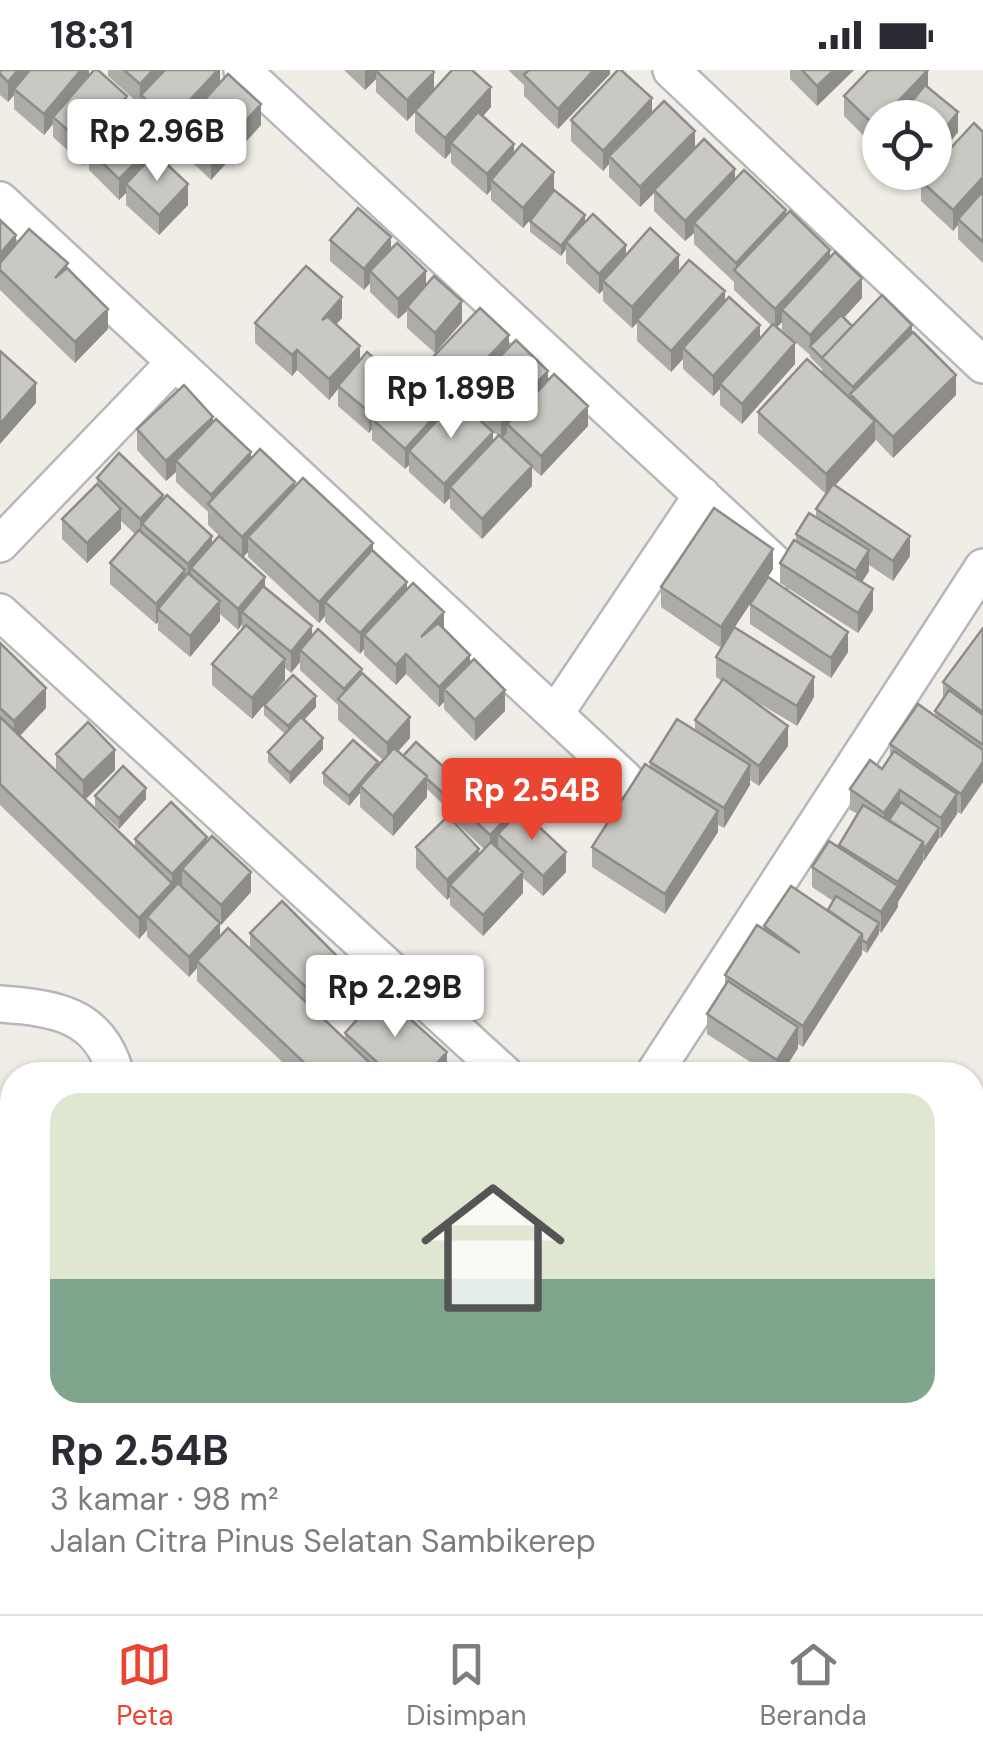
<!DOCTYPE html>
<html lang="id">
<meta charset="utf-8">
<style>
:root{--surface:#fff;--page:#f7f7f7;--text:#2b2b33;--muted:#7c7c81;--line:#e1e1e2;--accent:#ea4531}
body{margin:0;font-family:"DM Sans",sans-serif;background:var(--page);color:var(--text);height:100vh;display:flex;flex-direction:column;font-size:38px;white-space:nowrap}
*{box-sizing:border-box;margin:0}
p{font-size:32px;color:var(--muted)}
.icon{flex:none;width:55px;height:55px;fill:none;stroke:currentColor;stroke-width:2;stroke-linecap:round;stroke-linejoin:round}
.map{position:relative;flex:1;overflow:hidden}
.details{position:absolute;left:0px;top:992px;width:985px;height:552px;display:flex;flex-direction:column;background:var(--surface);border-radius:40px 40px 0 0;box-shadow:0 2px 8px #0004}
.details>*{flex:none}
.fabs{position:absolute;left:862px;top:30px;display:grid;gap:20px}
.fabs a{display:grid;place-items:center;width:90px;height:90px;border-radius:50%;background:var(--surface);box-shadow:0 2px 8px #0004;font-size:50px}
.price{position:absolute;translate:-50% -85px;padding:0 22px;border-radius:10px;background:#fff;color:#222;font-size:32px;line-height:65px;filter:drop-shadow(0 2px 5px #0008)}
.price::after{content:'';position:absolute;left:50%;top:60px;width:30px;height:22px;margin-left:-15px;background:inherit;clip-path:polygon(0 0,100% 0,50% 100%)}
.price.current{background:var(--accent);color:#fff}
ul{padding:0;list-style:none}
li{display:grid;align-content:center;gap:20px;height:530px;padding:0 50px}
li+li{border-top:2px solid var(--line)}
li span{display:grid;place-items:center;height:310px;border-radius:30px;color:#555}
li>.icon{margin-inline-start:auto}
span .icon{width:180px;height:180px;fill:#fffc;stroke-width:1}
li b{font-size:42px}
.status{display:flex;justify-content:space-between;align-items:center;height:70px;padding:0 50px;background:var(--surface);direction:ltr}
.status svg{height:28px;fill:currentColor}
.menu{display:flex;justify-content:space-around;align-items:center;height:140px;border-top:2px solid var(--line);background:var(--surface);font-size:28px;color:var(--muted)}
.menu a{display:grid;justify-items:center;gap:5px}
.menu .current{color:var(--accent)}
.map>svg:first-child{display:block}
</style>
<div class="status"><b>18:31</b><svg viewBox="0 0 49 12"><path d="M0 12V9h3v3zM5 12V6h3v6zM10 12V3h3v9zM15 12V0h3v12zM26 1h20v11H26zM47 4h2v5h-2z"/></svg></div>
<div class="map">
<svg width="983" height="1544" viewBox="0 0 983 1544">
<rect width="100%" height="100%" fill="#efede5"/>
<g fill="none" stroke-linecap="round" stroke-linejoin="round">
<g stroke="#b6b7bc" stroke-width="40">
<path id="minor" d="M 242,0 L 782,500
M 671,0 L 983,295
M 0,130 L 625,709
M 0,474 L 175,292
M 0,542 L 506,1005
M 555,644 L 702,425
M 0,934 C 55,938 100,944 116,1005
M 653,1005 L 983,497
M 0,1314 L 12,1325
M 176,1544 L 197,1532"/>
</g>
<use href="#minor" stroke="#fff" stroke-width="35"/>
</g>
<path fill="#aeaca7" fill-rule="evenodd" d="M 0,0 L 89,0 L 89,5 L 127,46 L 122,52 L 150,89 L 188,135 L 159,165 L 126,135 L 126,123 L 119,130 L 89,100 L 89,89 L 84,95 L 53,67 L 53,54 L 44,65 L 14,39 L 14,25 L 8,32 L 0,25 Z
M 108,0 L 220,0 L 220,13 L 261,55 L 211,110 L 178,79 L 178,62 L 169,72 L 141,45 L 141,33 L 140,35 L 108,6 Z
M 344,0 L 432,0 L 434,20 L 491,37 L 483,46 L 514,84 L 554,120 L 585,153 L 626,185 L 679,201 L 725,231 L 760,268 L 771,255 L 734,220 L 734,212 L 694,174 L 694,163 L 685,171 L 654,141 L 654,123 L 640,137 L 609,107 L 609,94 L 603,101 L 571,71 L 571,50 L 652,43 L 735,109 L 786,146 L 830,188 L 862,228 L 844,248 L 852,256 L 912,262 L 956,325 L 893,388 L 875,369 L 875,371 L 835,416 L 910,486 L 893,511 L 869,495 L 869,501 L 861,512 L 873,540 L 858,563 L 780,513 L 780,493 L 796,470 L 796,464 L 816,447 L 816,439 L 826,424 L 758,363 L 758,342 L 822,303 L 822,299 L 810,287 L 810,285 L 782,260 L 782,252 L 777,257 L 795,294 L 742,354 L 720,335 L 720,319 L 713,326 L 683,299 L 683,289 L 671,302 L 637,271 L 637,253 L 632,258 L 603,231 L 603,220 L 599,224 L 566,193 L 566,179 L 561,186 L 530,162 L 530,151 L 535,144 L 523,158 L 491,130 L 491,120 L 487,125 L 451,93 L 451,82 L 445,89 L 415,62 L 415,42 L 407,51 L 376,22 L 376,9 L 365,20 Z
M 508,0 L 610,0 L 610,4 L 558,59 L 524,26 L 524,15 Z
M 790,0 L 854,0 L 817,36 L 790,9 Z
M 928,17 L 958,62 L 935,91 L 935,48 L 880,48 L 880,70 L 874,76 L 844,46 L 844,26 Z
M 983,62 L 983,193 L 958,169 L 958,155 L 953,161 L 921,131 L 921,111 Z
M 896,102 L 926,102 L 914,117 Z
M 0,150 L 16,174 L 68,200 L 108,259 L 75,293 L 0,220 Z
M 330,170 L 391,179 L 462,252 L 435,283 L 407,258 L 407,241 L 398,249 L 370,222 L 370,213 L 364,220 L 330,191 Z
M 342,248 L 336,254 L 360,291 L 398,320 L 432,309 L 432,288 L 509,277 L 548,310 L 588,356 L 541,406 L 532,398 L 532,416 L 482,469 L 450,438 L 450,428 L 444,434 L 409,402 L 409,395 L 405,399 L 372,370 L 372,359 L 369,363 L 338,336 L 338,319 L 329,330 L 297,300 L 292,306 L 255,273 L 255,253 ZM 469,328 L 469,338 L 498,366 L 493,372 L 463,334 Z
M 213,352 L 251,389 L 295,416 L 373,482 L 444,560 L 505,641 L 475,671 L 444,639 L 444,632 L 439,637 L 406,604 L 396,615 L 364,585 L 364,579 L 360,584 L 325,552 L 325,546 L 319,553 L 248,487 L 248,482 L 243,487 L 265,518 L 312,566 L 362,604 L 410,668 L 398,681 L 403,686 L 458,710 L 510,752 L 566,802 L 543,826 L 523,808 L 523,823 L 483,866 L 450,835 L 450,827 L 447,830 L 416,798 L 416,777 L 479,784 L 484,779 L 446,743 L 446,737 L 427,719 L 427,727 L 393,766 L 360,737 L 360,723 L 349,736 L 323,714 L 323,703 L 378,695 L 383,690 L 338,650 L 338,635 L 300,600 L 300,592 L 291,603 L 285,598 L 285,610 L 252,649 L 212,615 L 212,594 L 242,560 L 242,554 L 238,560 L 220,544 L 220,551 L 190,587 L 158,560 L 158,552 L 156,554 L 110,514 L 110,493 L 135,464 L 121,451 L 121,459 L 87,493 L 62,469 L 62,449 L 97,415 L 97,408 L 163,430 L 212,473 L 233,479 L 208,455 L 208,442 L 176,412 L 176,402 L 166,411 L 137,380 L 137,359 Z
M 773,499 L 768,507 L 848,582 L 831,608 L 750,554 L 750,534 L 734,558 L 814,627 L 797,656 L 742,623 L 788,676 L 759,716 L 750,710 L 750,715 L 724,758 L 718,755 L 718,762 L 665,844 L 592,797 L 592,777 L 650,697 L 650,692 L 695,660 L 695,650 L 722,611 L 716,607 L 716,587 L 721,578 L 661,537 L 661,517 Z
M 983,558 L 983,712 L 961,744 L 957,742 L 957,744 L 941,768 L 939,767 L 924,791 L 923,790 L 898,832 L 898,837 L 881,863 L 879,861 L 867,883 L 862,880 L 862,884 L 803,977 L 798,974 L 798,978 L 781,1005 L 770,1005 L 707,964 L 707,944 L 725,916 L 725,905 L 764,860 L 764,856 L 828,840 L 833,831 L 812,817 L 812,797 L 839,777 L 858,744 L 850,740 L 850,719 L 882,699 L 890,686 L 890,674 L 935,645 L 935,641 L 943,628 L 943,612 Z
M 0,573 L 46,638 L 20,666 L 56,702 L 56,684 L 115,700 L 85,729 L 135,778 L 135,769 L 207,771 L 251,822 L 221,855 L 220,854 L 220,867 L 250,880 L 250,863 L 343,913 L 315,942 L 345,969 L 345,963 L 447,1002 L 444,1005 L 296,1005 L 197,911 L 197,898 L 189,907 L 147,867 L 147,860 L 139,869 L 0,735 Z
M 264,635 L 316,637 L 304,650 L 323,679 L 290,714 L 268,692 L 268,682 L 285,664 L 264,645 Z
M 95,726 L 146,729 L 119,759 L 95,737 Z
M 294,1532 L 350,1532 L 350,1544 L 296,1544 Z"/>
<path fill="#8d8c88" d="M 18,0 L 36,0 L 14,19 L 14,25 L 8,32 L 8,12 Z
M 81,0 L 89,0 L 89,11 L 53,47 L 53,54 L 44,65 L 44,44 Z
M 153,0 L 172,0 L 141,25 L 140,35 L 140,14 Z
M 218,0 L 220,0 L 220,19 L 178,59 L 178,62 L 169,72 L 169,52 Z
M 365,0 L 385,0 L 376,1 L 376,9 L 365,20 Z
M 594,0 L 610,0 L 610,4 L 558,59 L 558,39 Z
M 834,0 L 854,0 L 817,36 L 817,16 Z
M 928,0 L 928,20 L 902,48 L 882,48 Z
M 434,2 L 434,22 L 407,51 L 407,30 Z
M 491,17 L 491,37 L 456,77 L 451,73 L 451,82 L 445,89 L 445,68 Z
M 127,26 L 127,46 L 94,84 L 89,80 L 89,89 L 84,95 L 84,75 Z
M 652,28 L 652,49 L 609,86 L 609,94 L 603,101 L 603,81 Z
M 261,34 L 261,55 L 211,110 L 211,90 Z
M 958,42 L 958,62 L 935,91 L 935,71 Z
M 880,50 L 880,70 L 874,76 L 874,55 Z
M 695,61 L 695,82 L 654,120 L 654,123 L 640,137 L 640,117 Z
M 514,74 L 514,94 L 491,110 L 491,120 L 487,125 L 487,104 Z
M 150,78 L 150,99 L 126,114 L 126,123 L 119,130 L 119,109 Z
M 735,99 L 735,120 L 694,153 L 694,163 L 685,171 L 685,151 Z
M 554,102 L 554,123 L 523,158 L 523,138 Z
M 914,102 L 926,102 L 914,117 Z
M 983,107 L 983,127 L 958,149 L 958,155 L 953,161 L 953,140 Z
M 188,114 L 188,135 L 159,165 L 159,145 Z
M 786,140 L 786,161 L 736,201 L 736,193 Z
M 585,145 L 585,155 L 566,172 L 566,179 L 561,186 L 561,176 Z
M 16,165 L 16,185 L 0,200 L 0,184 Z
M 391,167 L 391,187 L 370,201 L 370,213 L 364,220 L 364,199 Z
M 626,175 L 626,195 L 603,211 L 603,220 L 599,224 L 599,204 Z
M 830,180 L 830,200 L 782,240 L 782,252 L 775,259 L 775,239 Z
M 679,185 L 679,205 L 637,250 L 637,253 L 632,258 L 632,237 Z
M 426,201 L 426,221 L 407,237 L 407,241 L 398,249 L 398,229 Z
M 862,208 L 862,228 L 814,280 L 810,276 L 810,285 L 810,265 Z
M 725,221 L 725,242 L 683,278 L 683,289 L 671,302 L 671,281 Z
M 342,227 L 342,248 L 322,271 L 322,250 Z
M 462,231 L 462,252 L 435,283 L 435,263 Z
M 108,239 L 108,259 L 75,293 L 75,272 Z
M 760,255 L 760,275 L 720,314 L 720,319 L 713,326 L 713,306 Z
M 912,255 L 912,275 L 853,326 L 853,317 Z
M 509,265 L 509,286 L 469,318 L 469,328 L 461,336 L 461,316 Z
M 795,273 L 795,294 L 742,354 L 742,334 Z
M 360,276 L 360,296 L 338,316 L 338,319 L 329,330 L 329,309 Z
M 297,280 L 297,300 L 292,306 L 292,285 Z
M 548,301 L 548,321 L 507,354 L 507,363 L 501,369 L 501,349 Z
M 956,305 L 956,325 L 893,388 L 893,367 Z
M 398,309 L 398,329 L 372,349 L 372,359 L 369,363 L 369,342 Z
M 36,313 L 36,333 L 0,374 L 0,354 Z
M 452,327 L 452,347 L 409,381 L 409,395 L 405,399 L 405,379 Z
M 588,336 L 588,356 L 541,406 L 541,386 Z
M 213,347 L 213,367 L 176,391 L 176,402 L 166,411 L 166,391 Z
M 875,351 L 875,371 L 826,425 L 826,404 Z
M 493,362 L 493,382 L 450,417 L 450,428 L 444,434 L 444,414 Z
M 251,382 L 251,402 L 211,437 L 211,425 Z
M 532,396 L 532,416 L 482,469 L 482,449 Z
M 295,412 L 295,432 L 248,467 L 248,482 L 242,488 L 242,467 Z
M 163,425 L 163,446 L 142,454 L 140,470 L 140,449 Z
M 121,439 L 121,459 L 87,493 L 87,473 Z
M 212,466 L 212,487 L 191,498 L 191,511 L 188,515 L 188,494 Z
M 910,466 L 910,486 L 893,511 L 893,491 Z
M 373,473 L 373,493 L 325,532 L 325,546 L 319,553 L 319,532 Z
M 773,479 L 773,499 L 721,578 L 721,557 Z
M 869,480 L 869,501 L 856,522 L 856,501 Z
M 185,500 L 185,521 L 158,539 L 158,552 L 156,554 L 156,534 Z
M 265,507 L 265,528 L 242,542 L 242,554 L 238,560 L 238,539 Z
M 407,512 L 407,532 L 364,565 L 364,579 L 360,584 L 360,563 Z
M 873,519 L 873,540 L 858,563 L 858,543 Z
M 220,531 L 220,551 L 190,587 L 190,566 Z
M 444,542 L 444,563 L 421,567 Z
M 312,556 L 312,577 L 300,580 L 300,592 L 291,603 L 291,582 Z
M 848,562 L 848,582 L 831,608 L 831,588 Z
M 406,584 L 406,604 L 396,615 L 396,595 Z
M 470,585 L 470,606 L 444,619 L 444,632 L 439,637 L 439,617 Z
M 285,589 L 285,610 L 252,649 L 252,628 Z
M 814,607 L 814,627 L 797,656 L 797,636 Z
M 46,618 L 46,638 L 14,672 L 14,651 Z
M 505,620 L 505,641 L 475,671 L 475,650 Z
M 316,626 L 316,637 L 288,667 L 288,656 Z
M 410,647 L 410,668 L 387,694 L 387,673 Z
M 788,656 L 788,676 L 759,716 L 759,696 Z
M 323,668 L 323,679 L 290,714 L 290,703 Z
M 115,680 L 115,700 L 83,732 L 83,711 Z
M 378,692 L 378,702 L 360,716 L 360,723 L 349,736 L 349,726 Z
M 983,692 L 983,712 L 961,744 L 961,724 Z
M 750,695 L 750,715 L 724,758 L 724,738 Z
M 427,706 L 427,727 L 393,766 L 393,746 Z
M 146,718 L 146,729 L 119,759 L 119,748 Z
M 900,720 L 900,740 L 884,763 L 884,743 Z
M 957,724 L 957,744 L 941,768 L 941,748 Z
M 718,741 L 718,762 L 665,844 L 665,824 Z
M 510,744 L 510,765 L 498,764 L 498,776 L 490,785 L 490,765 Z
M 939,758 L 939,768 L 924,791 L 924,780 Z
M 207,767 L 207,788 L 182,799 L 182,813 L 147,847 L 147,860 L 139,869 L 139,848 L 172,814 L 172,804 Z
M 923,772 L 923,792 L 898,832 L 898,837 L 881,863 L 881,842 L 898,817 L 898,812 Z
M 479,779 L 479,799 L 450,815 L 450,827 L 447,830 L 447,810 Z
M 566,782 L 566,802 L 543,826 L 543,806 Z
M 251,802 L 251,822 L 221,855 L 221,835 Z
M 523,802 L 523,823 L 483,866 L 483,845 Z
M 220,853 L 220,874 L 197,891 L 197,898 L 189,907 L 189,887 Z
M 879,853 L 879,864 L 867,883 L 867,873 Z
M 862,864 L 862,884 L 803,977 L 803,956 Z
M 343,892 L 343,913 L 313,944 L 313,924 Z
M 798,957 L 798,978 L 781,1005 L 777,1005 L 777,990 Z
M 447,982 L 447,1002 L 444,1005 L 426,1005 Z
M 369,992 L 369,1005 L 357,1005 Z
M 983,1360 L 983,1397 L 972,1402 L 972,1366 Z
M 350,1535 L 350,1544 L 328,1544 Z"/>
<path fill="#cac8c2" stroke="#8d8c88" stroke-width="2.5" d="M 0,0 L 18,0 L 8,12 L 0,4 Z
M 30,0 L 81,0 L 44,44 L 14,19 Z
M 94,0 L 98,0 L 127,26 L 84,75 L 53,47 Z
M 124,0 L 153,0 L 140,14 Z
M 165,0 L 218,0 L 169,52 L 141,25 Z
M 377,0 L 432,0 L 434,2 L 407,30 L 376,1 Z
M 452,0 L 472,0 L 491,17 L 445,68 L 415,41 Z
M 529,0 L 594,0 L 558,39 L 524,5 Z
M 618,0 L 621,0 L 652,28 L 603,81 L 571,50 Z
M 802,0 L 834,0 L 817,16 Z
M 869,0 L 928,0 L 882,48 L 880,48 L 874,55 L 844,26 Z
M 228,4 L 261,34 L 211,90 L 178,59 Z
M 925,15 L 958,42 L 935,71 L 935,48 L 899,48 Z
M 664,31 L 695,61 L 640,117 L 609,86 Z
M 478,42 L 514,74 L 487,104 L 451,73 Z
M 119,49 L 150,78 L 119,109 L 89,80 Z
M 974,53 L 983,62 L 983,107 L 953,140 L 921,111 L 928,102 L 935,102 L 935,95 Z
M 704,69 L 735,99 L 685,151 L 654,120 Z
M 522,74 L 554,102 L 523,138 L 491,110 Z
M 155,83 L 188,114 L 159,145 L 126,114 Z
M 744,100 L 786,140 L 736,193 L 694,153 Z
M 554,120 L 585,145 L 561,176 L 530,151 Z
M 983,121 L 983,172 L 958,149 Z
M 358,138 L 391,167 L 364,199 L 330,170 Z
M 790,141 L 830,180 L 775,239 L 734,200 Z
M 593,144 L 626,175 L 599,204 L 566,172 Z
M 0,150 L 16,165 L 0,184 Z
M 650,158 L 679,185 L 632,237 L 603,211 Z
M 29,159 L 68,193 L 55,208 L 67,198 L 108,239 L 75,272 L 0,200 L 0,193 Z
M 397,173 L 426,201 L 398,229 L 370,201 Z
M 835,182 L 862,208 L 810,265 L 782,240 Z
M 689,190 L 725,221 L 671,281 L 637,250 Z
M 306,196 L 342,227 L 322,250 L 328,247 L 360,276 L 329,309 L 297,280 L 292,285 L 255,253 Z
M 434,206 L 462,231 L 435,263 L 407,237 Z
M 882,225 L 912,255 L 853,317 L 822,288 Z
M 729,227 L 760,255 L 713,306 L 683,278 Z
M 480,238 L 509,265 L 461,316 L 432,288 Z
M 841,245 L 852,256 L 822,288 L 810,276 Z
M 773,254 L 795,273 L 742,334 L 720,314 Z
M 913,262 L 956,305 L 893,367 L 850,324 Z
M 516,270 L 548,301 L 501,349 L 469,318 Z
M 0,281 L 36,313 L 0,354 Z
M 367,282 L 398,309 L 369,342 L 338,316 Z
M 807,289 L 875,351 L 826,404 L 758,342 Z
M 418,298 L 452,327 L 405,379 L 372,349 Z
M 554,304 L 588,336 L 541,386 L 507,354 Z
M 184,315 L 213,347 L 166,391 L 137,359 Z
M 457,329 L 493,362 L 444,414 L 409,381 Z
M 216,349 L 251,382 L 211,425 L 176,391 Z
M 499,365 L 532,396 L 482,449 L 450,417 Z
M 260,379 L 295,412 L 242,467 L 208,434 Z
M 119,383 L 163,425 L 140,449 L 97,408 Z
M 303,408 L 373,473 L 319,532 L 248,467 Z
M 97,414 L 121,439 L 87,473 L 62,449 Z
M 833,414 L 910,466 L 893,491 L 816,439 Z
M 167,425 L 212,466 L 188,494 L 142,454 Z
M 714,438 L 773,479 L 721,557 L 661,517 Z
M 809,443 L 869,480 L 856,501 L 796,464 Z
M 139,460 L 185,500 L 156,534 L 110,493 Z
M 219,466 L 265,507 L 238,539 L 191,498 Z
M 794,470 L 873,519 L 858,543 L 780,493 Z
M 372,480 L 407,512 L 360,563 L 325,532 Z
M 188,503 L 220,531 L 190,566 L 158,539 Z
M 768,507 L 848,562 L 831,588 L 750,534 Z
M 413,513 L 444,542 L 421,567 L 438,553 L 470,585 L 439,617 L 406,584 L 396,595 L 364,565 Z
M 263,516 L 312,556 L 291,582 L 242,542 Z
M 246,555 L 285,589 L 252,628 L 212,594 Z
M 734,557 L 814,607 L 797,636 L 716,587 Z
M 983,558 L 983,642 L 943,612 Z
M 318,559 L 362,599 L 344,619 L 300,580 Z
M 0,573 L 46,618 L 14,651 L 0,638 Z
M 474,589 L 505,620 L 475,650 L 444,619 Z
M 362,603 L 410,647 L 387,673 L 338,629 Z
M 293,605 L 316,626 L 288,656 L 264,635 Z
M 723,609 L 788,656 L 759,696 L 695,650 Z
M 949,620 L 983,645 L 983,675 L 935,641 Z
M 918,634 L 983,680 L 983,692 L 961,724 L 890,674 Z
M 0,647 L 172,813 L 139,848 L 0,714 Z
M 301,647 L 323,668 L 290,703 L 268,682 Z
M 677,649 L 750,695 L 724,738 L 650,692 Z
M 88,652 L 115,680 L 83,711 L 56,684 Z
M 353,670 L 378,692 L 349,726 L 323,703 Z
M 416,672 L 458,710 L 446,723 L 446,726 L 426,708 L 427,706 L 403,686 Z
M 394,678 L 427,706 L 393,746 L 360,716 Z
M 894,681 L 957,724 L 941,748 L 900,720 L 884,743 L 850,719 L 870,690 L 882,699 Z
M 645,694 L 718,741 L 665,824 L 592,777 Z
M 123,696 L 146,718 L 119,748 L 95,726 Z
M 467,702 L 510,744 L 490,765 L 446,723 Z
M 171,732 L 207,767 L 172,804 L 135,769 Z
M 901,732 L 939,758 L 924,780 L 923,772 L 889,750 Z
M 863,735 L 923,772 L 898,812 L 839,775 Z
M 521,740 L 566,782 L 543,806 L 498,764 Z
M 448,746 L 479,779 L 447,810 L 416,777 Z
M 212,766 L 251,802 L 221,835 L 182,799 Z
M 829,771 L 898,816 L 881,842 L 812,797 Z
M 491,772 L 523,802 L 483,845 L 450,815 Z
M 178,813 L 220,853 L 189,887 L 147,847 Z
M 791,816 L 862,864 L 803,956 L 725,905 L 757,855 L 800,883 L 764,856 Z
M 836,826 L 879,853 L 867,873 L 862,870 L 862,864 L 828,840 Z
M 282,831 L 343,892 L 313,924 L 250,863 Z
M 228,858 L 369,992 L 357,1005 L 317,1005 L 197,891 Z
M 728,911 L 798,957 L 777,990 L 707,944 Z
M 381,923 L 447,982 L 426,1005 L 391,1005 L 345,963 Z
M 371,997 L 380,1005 L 363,1005 Z
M 972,1255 L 983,1276 L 983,1360 L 972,1366 Z
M 300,1532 L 350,1532 L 350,1535 L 328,1544 L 305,1544 Z"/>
</svg>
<div class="fabs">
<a><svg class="icon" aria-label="locate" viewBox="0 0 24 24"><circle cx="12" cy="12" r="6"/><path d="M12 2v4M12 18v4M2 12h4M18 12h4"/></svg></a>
</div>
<b class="price" style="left:157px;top:114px">Rp 2.96B</b>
<b class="price" style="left:451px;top:371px">Rp 1.89B</b>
<b class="price current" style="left:532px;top:773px">Rp 2.54B</b>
<b class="price" style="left:395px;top:970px">Rp 2.29B</b>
<section class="details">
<ul>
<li><span style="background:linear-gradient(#dfe7d0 60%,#7fa58c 0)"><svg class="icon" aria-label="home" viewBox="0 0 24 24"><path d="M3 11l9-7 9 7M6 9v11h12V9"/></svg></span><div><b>Rp 2.54B</b><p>3 kamar · 98 m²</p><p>Jalan Citra Pinus Selatan Sambikerep</p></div></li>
</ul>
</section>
</div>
<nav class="menu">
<a class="current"><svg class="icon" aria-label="map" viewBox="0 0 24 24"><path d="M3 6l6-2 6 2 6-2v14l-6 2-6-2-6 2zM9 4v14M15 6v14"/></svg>Peta</a>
<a><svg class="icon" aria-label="saved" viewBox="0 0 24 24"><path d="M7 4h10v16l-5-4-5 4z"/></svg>Disimpan</a>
<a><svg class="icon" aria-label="home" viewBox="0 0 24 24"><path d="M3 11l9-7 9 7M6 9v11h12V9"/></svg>Beranda</a>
</nav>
